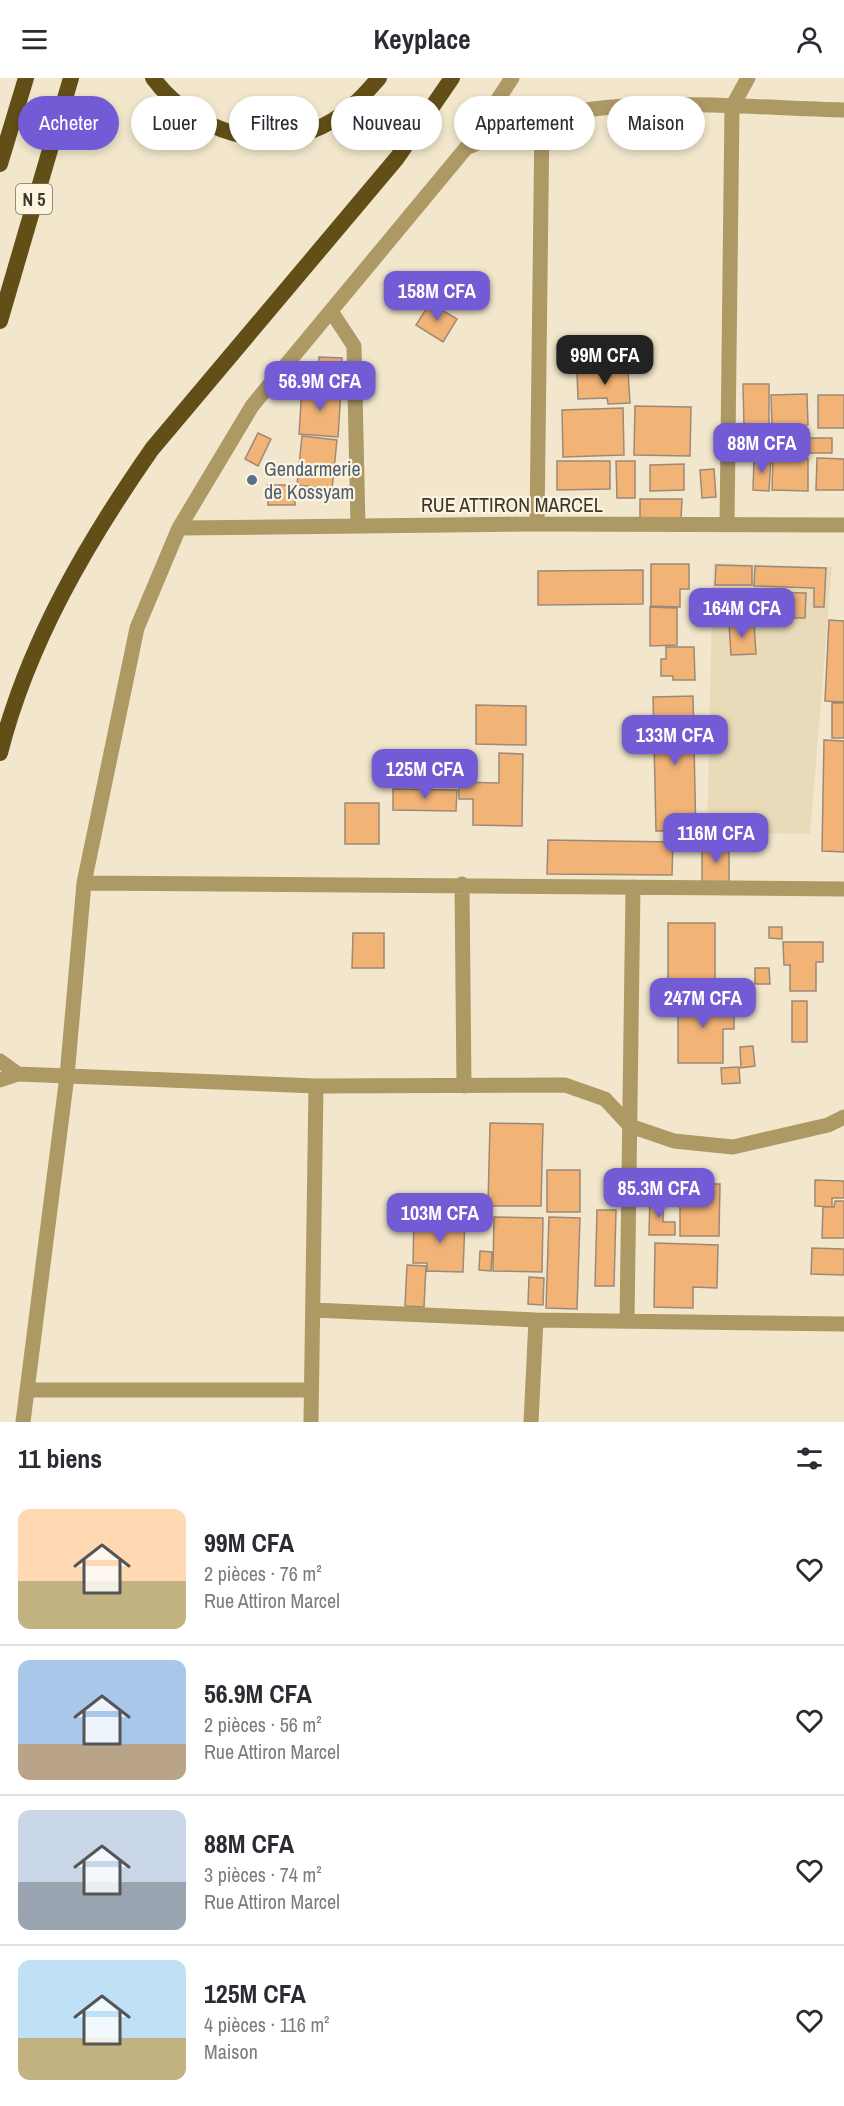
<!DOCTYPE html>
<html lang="fr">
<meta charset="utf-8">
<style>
:root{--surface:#fff;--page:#f2f2f3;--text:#2b2b33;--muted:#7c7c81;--line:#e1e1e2;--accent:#725bd5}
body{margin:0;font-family:"Archivo Narrow",sans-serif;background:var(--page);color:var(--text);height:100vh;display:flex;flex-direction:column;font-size:22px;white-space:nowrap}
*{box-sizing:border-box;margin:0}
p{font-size:20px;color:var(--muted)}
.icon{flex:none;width:33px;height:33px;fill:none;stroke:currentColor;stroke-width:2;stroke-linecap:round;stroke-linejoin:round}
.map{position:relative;height:1344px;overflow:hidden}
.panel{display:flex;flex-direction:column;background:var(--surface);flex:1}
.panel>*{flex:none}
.hud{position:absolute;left:18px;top:18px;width:808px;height:54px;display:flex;gap:12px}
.price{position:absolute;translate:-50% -51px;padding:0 14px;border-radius:12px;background:var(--accent);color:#fff;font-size:20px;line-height:39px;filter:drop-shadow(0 2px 3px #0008)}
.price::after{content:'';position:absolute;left:50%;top:36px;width:18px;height:14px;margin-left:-9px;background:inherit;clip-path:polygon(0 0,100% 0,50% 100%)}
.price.active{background:#222;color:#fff}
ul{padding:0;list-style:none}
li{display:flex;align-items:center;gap:18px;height:150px;padding:0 18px}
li+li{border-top:2px solid var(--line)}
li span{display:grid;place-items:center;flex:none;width:168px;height:120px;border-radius:12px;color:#555}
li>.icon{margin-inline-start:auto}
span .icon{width:72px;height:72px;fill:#fffc;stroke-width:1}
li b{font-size:26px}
h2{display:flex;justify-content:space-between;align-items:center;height:72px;padding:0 18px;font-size:26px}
.chip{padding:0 21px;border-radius:27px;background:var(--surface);box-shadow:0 3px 9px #0003;font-size:21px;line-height:54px}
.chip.active{background:var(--accent);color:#fff}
header{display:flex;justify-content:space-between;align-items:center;height:78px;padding:0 18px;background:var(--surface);font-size:27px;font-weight:800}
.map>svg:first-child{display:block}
</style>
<header><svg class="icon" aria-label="menu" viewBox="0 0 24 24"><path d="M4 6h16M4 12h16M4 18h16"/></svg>Keyplace<svg class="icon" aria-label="person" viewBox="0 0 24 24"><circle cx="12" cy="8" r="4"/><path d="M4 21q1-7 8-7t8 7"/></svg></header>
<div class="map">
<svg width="844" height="1344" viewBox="0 0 844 1344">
<rect width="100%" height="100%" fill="#f2e7cc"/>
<path fill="#e9dbb9" d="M 713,485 L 832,489 L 810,756 L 707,754 Z"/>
<path fill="#f1b376" stroke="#9e8976" stroke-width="1.5" d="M 430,225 L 457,241 L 443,264 L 416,247 Z
M 319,279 L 342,280 L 341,305 L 318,304 Z
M 628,293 L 630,325 L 608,326 L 607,320 L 578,321 L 577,295 Z
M 743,306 L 769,306 L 769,350 L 744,350 Z
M 302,309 L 341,312 L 338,359 L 299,356 Z
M 807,316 L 808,347 L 772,348 L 771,317 Z
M 818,317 L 844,317 L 844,350 L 818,350 Z
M 635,328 L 691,329 L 690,378 L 634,377 Z
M 623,330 L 624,377 L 563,379 L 562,332 Z
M 258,355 L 271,361 L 258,388 L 245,381 Z
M 302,358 L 337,362 L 332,411 L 297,407 Z
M 792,360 L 832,360 L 832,375 L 792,375 Z
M 754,380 L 771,381 L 769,413 L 753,412 Z
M 773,380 L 808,381 L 808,413 L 772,412 Z
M 817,380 L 844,381 L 844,412 L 816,412 Z
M 557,383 L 610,383 L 610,411 L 557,412 Z
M 616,383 L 635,383 L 635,420 L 617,420 Z
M 684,386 L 684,412 L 650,413 L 650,387 Z
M 714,391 L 716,419 L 702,420 L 700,392 Z
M 268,407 L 295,407 L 295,427 L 268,427 Z
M 640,421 L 682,421 L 681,441 L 640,441 Z
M 651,486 L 689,486 L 689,511 L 680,511 L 680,529 L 651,528 Z
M 716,487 L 752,488 L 752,507 L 715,507 Z
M 755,488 L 826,490 L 824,529 L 814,529 L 814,510 L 754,508 Z
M 643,492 L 643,526 L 538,527 L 538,493 Z
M 758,514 L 806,515 L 805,540 L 758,540 Z
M 650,529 L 677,530 L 677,567 L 650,568 Z
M 829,542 L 844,543 L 844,624 L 825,623 Z
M 754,545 L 756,576 L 731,577 L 729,546 Z
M 666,569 L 694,569 L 695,602 L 673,602 L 673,598 L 661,598 L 661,581 L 666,581 Z
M 693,618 L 696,760 L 673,760 L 673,753 L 656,753 L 653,619 Z
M 832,625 L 844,625 L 844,660 L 832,660 Z
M 476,627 L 526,628 L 526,667 L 476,666 Z
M 824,662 L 844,663 L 844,774 L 822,773 Z
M 499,675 L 523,676 L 522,748 L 473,747 L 473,721 L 459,721 L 459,704 L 499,705 Z
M 393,711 L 457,712 L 456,733 L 393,732 Z
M 345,725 L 379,725 L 379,766 L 345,766 Z
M 548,762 L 673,764 L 672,797 L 547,796 Z
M 702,769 L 729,769 L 729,804 L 702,804 Z
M 668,845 L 715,845 L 715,914 L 668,915 Z
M 769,849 L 782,849 L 782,861 L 769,860 Z
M 353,855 L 384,855 L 384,890 L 352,890 Z
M 783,864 L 823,864 L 823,884 L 816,884 L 816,913 L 790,913 L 790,887 L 784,887 Z
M 755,890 L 769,890 L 770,906 L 755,906 Z
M 678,920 L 734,920 L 734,951 L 723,951 L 723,985 L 678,985 Z
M 792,923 L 807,923 L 807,964 L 792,964 Z
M 753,968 L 755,988 L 741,990 L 740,969 Z
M 739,989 L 740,1005 L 722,1006 L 721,990 Z
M 490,1045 L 543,1046 L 541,1128 L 488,1128 Z
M 547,1092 L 580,1092 L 580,1134 L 547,1134 Z
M 815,1102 L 844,1103 L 844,1120 L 832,1120 L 832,1129 L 815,1128 Z
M 680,1106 L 720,1106 L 719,1158 L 680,1158 Z
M 650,1118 L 663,1119 L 663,1144 L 675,1144 L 675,1157 L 649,1157 Z
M 835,1123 L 844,1123 L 844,1160 L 822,1160 L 823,1129 L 834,1129 Z
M 597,1132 L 616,1132 L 614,1208 L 595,1208 Z
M 494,1139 L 543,1140 L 542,1194 L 493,1193 Z
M 549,1139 L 580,1140 L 577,1231 L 546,1230 Z
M 414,1140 L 465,1141 L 463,1194 L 427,1193 L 427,1185 L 413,1185 Z
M 655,1165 L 718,1167 L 717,1210 L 693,1209 L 693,1230 L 654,1229 Z
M 812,1170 L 844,1171 L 844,1197 L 811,1196 Z
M 480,1173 L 492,1174 L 491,1193 L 479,1192 Z
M 407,1187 L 426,1188 L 424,1229 L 405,1228 Z
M 529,1199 L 544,1200 L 543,1227 L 528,1226 Z"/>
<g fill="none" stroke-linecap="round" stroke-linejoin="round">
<path stroke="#ad9964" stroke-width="15" d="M 466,70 C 491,60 517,47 543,40 C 633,17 750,30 844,32
M 331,233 L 354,268 L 358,448
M 537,446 L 542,40
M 727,447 L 732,29 L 748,0
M 179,450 L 537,446 L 844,447
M 84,805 L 844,811
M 462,806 L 464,1008
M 0,983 L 18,996
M 0,1002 L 18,996 L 316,1008 L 565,1007 L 605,1021 L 630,1048 L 674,1063 L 733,1069 L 828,1047 L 844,1039
M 313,1232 L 536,1242 L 844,1246
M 627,1243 L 633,809
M 27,1312 L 311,1312
M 23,1344 L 67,998 L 84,805 L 137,550 L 179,450 L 252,328 L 466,70 L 512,0
M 311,1344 L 316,1008
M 531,1344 L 536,1242"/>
<path stroke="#624f18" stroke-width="16" d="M 153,0 C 193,54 271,80 332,43 C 351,32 365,16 379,0
M 0,86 L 26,0
M 0,243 L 71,0
M 0,675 C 28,565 87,464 152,371 L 397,80 L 452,0"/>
</g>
<circle fill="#5c6f8a" stroke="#fdf4df" stroke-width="2" cx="252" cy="402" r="6"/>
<g text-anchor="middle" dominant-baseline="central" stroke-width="4.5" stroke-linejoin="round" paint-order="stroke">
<rect fill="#fdf4df" stroke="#757062" stroke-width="1.5" x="16" y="106" width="36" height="30" rx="4.5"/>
<g font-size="18" font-weight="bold" fill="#3b372d">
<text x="34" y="121">N 5</text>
</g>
<g font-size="20" fill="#4e5e75" stroke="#fdf4df" text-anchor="start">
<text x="264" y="390">Gendarmerie<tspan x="264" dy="23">de Kossyam</tspan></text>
</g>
<g font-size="20" fill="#3b372d" stroke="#fdf4df">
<text x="512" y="426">RUE ATTIRON MARCEL</text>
</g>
</g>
</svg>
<b class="price" style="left:437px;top:244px">158M CFA</b>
<b class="price active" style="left:605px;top:308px">99M CFA</b>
<b class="price" style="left:320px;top:334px">56.9M CFA</b>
<b class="price" style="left:762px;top:396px">88M CFA</b>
<b class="price" style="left:742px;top:561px">164M CFA</b>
<b class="price" style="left:675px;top:688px">133M CFA</b>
<b class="price" style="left:425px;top:722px">125M CFA</b>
<b class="price" style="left:716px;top:786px">116M CFA</b>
<b class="price" style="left:703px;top:951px">247M CFA</b>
<b class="price" style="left:659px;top:1141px">85.3M CFA</b>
<b class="price" style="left:440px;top:1166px">103M CFA</b>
<div class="hud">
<a class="chip active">Acheter</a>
<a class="chip">Louer</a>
<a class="chip">Filtres</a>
<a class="chip">Nouveau</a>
<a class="chip">Appartement</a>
<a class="chip">Maison</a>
</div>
</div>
<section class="panel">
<h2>11 biens<svg class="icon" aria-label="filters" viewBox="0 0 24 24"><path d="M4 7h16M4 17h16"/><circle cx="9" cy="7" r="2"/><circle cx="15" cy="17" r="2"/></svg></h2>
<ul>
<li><span style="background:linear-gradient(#ffd9b3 60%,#c2b280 0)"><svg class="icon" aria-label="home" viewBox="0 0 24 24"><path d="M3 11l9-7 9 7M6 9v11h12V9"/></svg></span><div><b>99M CFA</b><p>2 pièces · 76 m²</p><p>Rue Attiron Marcel</p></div><svg class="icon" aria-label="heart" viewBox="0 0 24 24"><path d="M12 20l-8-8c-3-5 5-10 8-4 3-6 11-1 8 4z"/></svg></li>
<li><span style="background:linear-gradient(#a9c7e8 70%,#b9a48a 0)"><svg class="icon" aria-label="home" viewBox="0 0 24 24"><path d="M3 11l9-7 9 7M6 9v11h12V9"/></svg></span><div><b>56.9M CFA</b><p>2 pièces · 56 m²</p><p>Rue Attiron Marcel</p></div><svg class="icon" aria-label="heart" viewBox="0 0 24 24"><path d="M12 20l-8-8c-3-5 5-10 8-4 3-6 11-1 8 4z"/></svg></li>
<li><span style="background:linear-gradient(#c9d6e8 60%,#9aa5b1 0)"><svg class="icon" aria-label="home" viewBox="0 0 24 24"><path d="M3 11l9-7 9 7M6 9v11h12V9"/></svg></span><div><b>88M CFA</b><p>3 pièces · 74 m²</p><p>Rue Attiron Marcel</p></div><svg class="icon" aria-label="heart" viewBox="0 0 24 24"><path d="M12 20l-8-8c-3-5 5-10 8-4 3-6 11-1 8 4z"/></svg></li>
<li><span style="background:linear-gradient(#bfe0f5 65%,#c2b280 0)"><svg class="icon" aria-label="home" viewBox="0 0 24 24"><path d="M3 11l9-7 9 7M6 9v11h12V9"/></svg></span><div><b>125M CFA</b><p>4 pièces · 116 m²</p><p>Maison</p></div><svg class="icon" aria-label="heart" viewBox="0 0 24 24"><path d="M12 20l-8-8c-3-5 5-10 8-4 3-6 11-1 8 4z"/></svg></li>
</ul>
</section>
